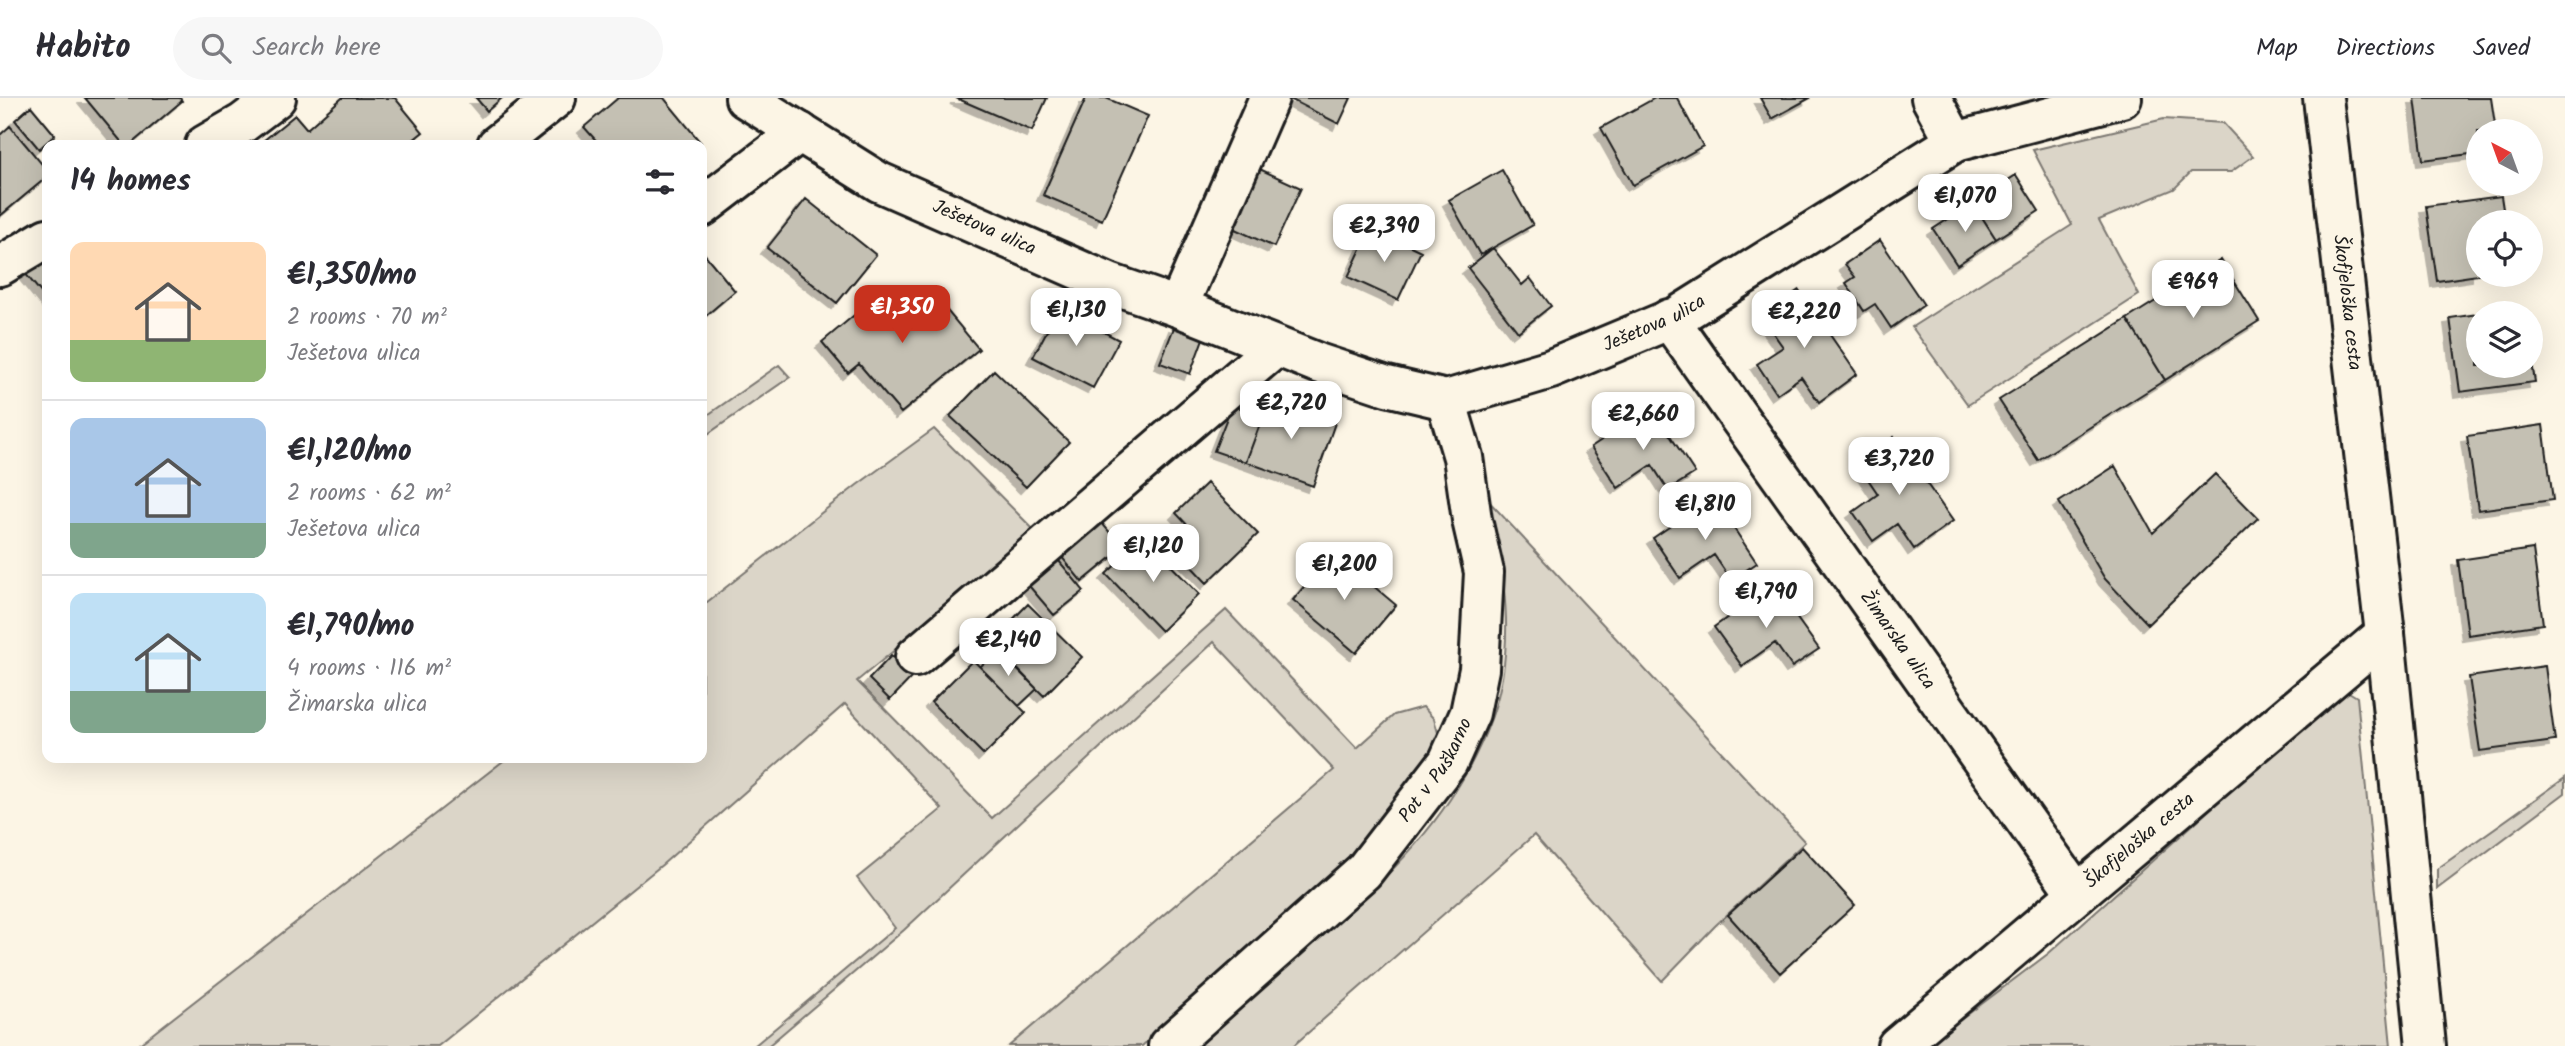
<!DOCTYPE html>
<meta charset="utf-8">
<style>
:root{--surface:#fff;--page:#f7f7f7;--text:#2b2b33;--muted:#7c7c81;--line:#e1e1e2;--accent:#c8321e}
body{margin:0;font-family:Kalam,sans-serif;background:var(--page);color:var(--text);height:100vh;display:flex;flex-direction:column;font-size:26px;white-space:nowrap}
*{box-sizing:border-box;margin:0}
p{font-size:23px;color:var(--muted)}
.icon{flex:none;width:38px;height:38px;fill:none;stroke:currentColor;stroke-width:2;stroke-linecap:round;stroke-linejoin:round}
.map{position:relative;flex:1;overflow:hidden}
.sheet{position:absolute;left:42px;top:42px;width:665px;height:623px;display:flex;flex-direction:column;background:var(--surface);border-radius:14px;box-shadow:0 7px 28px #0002}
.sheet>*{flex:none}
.needle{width:46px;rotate:319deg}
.fabs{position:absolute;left:2466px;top:21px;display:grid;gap:14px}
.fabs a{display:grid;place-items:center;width:77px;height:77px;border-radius:50%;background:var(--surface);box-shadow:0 7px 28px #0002;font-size:35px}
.price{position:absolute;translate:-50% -60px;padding:0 16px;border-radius:14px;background:#fff;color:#222;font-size:23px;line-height:46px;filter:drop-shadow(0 2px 4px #0008)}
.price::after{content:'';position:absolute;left:50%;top:42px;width:21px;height:16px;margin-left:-10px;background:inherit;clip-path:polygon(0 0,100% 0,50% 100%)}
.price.on{background:var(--accent);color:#fff}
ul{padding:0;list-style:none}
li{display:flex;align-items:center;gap:21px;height:175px;padding:0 28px}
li+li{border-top:2px solid var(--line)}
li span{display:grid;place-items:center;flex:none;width:196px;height:140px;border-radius:14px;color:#555}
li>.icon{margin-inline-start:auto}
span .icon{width:84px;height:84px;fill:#fffc;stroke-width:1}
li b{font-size:30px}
h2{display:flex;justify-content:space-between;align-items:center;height:84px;padding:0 28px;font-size:30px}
header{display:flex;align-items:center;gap:42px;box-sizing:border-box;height:98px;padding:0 35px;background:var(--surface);border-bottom:2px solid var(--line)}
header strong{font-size:33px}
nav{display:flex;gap:38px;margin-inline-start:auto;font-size:24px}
.search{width:490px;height:63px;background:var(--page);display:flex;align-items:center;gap:18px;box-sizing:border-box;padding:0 24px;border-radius:38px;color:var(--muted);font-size:26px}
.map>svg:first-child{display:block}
</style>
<header>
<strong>Habito</strong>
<div class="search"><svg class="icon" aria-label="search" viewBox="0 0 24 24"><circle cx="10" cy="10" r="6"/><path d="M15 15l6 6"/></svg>Search here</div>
<nav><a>Map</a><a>Directions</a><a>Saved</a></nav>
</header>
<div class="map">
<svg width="2565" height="948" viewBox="0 0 2565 948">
<defs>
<filter id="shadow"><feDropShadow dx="-6" dy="6" stdDeviation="0" flood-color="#0004"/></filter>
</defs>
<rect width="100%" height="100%" fill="#fcf5e5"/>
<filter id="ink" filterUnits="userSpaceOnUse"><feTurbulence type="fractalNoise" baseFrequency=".0143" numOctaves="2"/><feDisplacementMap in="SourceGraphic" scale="14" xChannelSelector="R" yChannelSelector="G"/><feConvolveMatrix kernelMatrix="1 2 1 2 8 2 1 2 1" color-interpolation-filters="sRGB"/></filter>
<g filter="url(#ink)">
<path fill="#dbd5c8" stroke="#7c7872" stroke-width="2" d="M 2164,21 L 2223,25 L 2253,58 L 2231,74 L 2191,74 L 2174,91 L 2099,122 L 2139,197 L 1968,307 L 1912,229 L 2072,127 L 2033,52 Z
M 779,267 L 790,279 L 702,340 L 702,321 Z
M 934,331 L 1037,435 L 857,583 L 992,720 L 1226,512 L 1357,650 L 1394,617 L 1423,609 L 1434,621 L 1439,638 L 1423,666 L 1353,756 L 1142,948 L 1009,948 L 1334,672 L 1214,544 L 904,832 L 768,948 L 754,948 L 895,830 L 857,780 L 942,711 L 845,606 L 663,766 L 438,948 L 137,948 L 507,660 L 702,660 L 702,508 L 857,387 Z
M 1485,399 L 1805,744 L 1715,828 L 1662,883 L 1534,737 L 1293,948 L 1194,948 C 1231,916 1269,883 1306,851 C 1384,784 1457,718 1492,618 C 1517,548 1505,469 1485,399 Z
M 2347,593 L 2357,599 L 2391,948 L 1926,948 L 2049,855 L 2326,608 Z
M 2565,680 L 2565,695 L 2437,791 L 2437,771 Z"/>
<path fill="#c4c0b3" stroke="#1c1c1c" stroke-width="2" filter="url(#shadow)" d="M 85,0 L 180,0 L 182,3 L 130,47 L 124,47 Z
M 342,0 L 395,0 L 423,34 L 407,47 L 267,47 L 263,43 L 295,17 L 307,31 Z
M 476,0 L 502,0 L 487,13 Z
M 618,0 L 664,0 L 701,45 L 699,47 L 600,47 L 584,29 Z
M 956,0 L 1047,0 L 1032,33 Z
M 1086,0 L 1106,0 L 1148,18 L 1102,122 L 1043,97 Z
M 1288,0 L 1351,0 L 1339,26 Z
M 1655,0 L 1677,0 L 1703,48 L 1633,87 L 1601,30 Z
M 1760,0 L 1810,0 L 1772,21 Z
M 2415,0 L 2491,0 L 2496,33 L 2478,33 L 2478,55 L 2423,62 Z
M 31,8 L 55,37 L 39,51 L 15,22 Z
M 10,28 L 47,72 L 47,79 L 0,118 L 0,37 Z
M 1253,68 L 1301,90 L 1274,149 L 1226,127 Z
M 1502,72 L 1533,127 L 1480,157 L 1449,102 Z
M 2016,77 L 2039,113 L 1996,141 L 1973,105 Z
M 2501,98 L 2505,124 L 2478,124 L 2478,177 L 2437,183 L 2426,108 Z
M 806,101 L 876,157 L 837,205 L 767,150 Z
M 1973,105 L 1996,141 L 1957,167 L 1933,131 Z
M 1371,129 L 1421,153 L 1398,202 L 1348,179 Z
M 1880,142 L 1924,207 L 1891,230 L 1875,206 L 1864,213 L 1846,185 L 1855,179 L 1845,166 Z
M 1493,150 L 1522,187 L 1530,180 L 1551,208 L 1518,234 L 1468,170 Z
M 702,153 L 735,193 L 702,221 Z
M 47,155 L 47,202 L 24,174 Z
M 2221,162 L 2259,223 L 2165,282 L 2127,221 Z
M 889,188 L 906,210 L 929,191 L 979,251 L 901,315 L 859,266 L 848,275 L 822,244 Z
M 1799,192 L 1857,276 L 1819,304 L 1801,279 L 1777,296 L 1757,266 L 1783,249 L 1761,218 Z
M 1059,210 L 1119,242 L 1093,290 L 1033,259 Z
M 2478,216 L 2478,268 L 2530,268 L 2530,251 L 2535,284 L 2460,294 L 2450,220 Z
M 2127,221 L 2165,282 L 2038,362 L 1999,302 Z
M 1175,227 L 1204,238 L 1190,276 L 1160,265 Z
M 994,272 L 1069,344 L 1026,389 L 950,318 Z
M 1270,299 L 1336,322 L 1313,388 L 1246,364 Z
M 1232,307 L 1263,318 L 1246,364 L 1214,353 Z
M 1651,309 L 1695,375 L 1668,392 L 1652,367 L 1618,390 L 1591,349 Z
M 2543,327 L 2553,402 L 2478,412 L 2467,338 Z
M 1894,339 L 1953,423 L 1914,451 L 1897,426 L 1873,443 L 1853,414 L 1878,396 L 1857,365 Z
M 2115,368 L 2153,435 L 2215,376 L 2258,420 L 2148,526 L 2105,481 L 2059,404 Z
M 1207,385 L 1258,436 L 1207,485 L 1173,449 L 1191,431 L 1176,415 Z
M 1713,399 L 1757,465 L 1731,482 L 1714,457 L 1680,480 L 1653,440 Z
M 1096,418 L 1123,450 L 1082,484 L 1056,452 Z
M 1144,440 L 1199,496 L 1161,533 L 1106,476 Z
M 2533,451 L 2543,526 L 2468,537 L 2458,462 Z
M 1333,454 L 1396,507 L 1356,555 L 1293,502 Z
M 1054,457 L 1084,493 L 1054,517 L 1024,482 Z
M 1773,487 L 1819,551 L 1792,569 L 1775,545 L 1742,568 L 1714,529 Z
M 1028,506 L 1082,559 L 1044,598 L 990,545 Z
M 998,551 L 1037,591 L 1019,608 L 980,569 Z
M 891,558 L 913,578 L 890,602 L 869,581 Z
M 973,562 L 1026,615 L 984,657 L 931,604 Z
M 2545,568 L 2555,643 L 2480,653 L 2469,579 Z
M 1802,749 L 1855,807 L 1780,875 L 1728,817 Z"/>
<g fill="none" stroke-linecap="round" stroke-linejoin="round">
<g stroke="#1c1c1c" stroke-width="44">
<g id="street">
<path d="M 1931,0 L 1955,44"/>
<path d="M 205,47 L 243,25 L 276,0"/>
<path d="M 497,47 L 556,0"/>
<path d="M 702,109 L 800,34"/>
<path d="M 0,168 L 47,140"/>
<path d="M 1178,209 L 1269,0"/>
<path id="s1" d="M 1669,221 L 2077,796"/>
<path d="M 915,559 L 1276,249"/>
<path id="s2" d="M 1168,948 L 1364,773 L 1448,664 L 1470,615 L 1479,571 L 1484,474 L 1472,422 L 1463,359 L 1446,302"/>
<path id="s3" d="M 1897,948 L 2385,536"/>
</g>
</g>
<g stroke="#1c1c1c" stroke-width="44">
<g id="secondary">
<path id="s4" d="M 745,0 L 879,84 L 1109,185 L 1178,209 L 1318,265 L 1387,288 L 1446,302 L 1551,271 L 1678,218 L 1955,44 L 2122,0"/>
<path id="s5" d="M 2323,0 L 2385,536 L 2426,948"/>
</g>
</g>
<use href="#street" stroke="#fcf5e5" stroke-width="38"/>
<use href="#secondary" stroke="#fcf5e5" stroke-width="38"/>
</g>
</g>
<g text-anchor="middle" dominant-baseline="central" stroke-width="5" stroke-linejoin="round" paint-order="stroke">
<g font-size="19" fill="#1c1c1c" stroke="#fcf5e5">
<text stroke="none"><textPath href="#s4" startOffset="273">Ješetova ulica</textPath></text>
<text stroke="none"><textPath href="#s5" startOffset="206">Škofjeloška cesta</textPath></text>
<text stroke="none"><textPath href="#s4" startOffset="989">Ješetova ulica</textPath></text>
<text stroke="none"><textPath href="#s1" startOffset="394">Žimarska ulica</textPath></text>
<text stroke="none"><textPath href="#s2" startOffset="387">Pot v Puškarno</textPath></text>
<text stroke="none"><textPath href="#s3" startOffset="318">Škofjeloška cesta</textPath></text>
</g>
</g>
</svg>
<div class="fabs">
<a><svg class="needle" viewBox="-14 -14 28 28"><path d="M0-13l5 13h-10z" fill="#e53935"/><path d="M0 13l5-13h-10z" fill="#7c7c81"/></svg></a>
<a><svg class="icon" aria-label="locate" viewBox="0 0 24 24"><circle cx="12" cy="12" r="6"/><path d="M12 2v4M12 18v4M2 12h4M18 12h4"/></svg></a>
<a><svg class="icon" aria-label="layers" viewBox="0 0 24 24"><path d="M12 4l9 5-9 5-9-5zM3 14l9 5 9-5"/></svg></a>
</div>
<b class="price" style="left:1965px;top:136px">€1,070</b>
<b class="price" style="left:1384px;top:166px">€2,390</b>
<b class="price" style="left:2193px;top:222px">€969</b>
<b class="price on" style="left:902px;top:247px">€1,350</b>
<b class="price" style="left:1076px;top:250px">€1,130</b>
<b class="price" style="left:1804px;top:252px">€2,220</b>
<b class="price" style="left:1291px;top:343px">€2,720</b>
<b class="price" style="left:1643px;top:354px">€2,660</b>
<b class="price" style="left:1899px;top:399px">€3,720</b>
<b class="price" style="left:1705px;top:444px">€1,810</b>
<b class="price" style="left:1153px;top:486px">€1,120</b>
<b class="price" style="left:1344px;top:504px">€1,200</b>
<b class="price" style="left:1766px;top:532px">€1,790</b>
<b class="price" style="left:1008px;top:580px">€2,140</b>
<section class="sheet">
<h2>14 homes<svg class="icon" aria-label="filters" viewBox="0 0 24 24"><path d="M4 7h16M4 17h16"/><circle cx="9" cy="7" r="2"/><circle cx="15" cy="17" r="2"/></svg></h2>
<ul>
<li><span style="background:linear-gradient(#ffd9b3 70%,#8fb573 0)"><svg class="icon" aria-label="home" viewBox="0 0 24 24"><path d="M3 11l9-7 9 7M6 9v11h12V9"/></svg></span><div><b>€1,350/mo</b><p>2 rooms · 70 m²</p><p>Ješetova ulica</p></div></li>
<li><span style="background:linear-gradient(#a9c7e8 75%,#7fa58c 0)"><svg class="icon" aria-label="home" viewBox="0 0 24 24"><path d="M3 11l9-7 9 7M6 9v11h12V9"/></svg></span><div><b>€1,120/mo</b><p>2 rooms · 62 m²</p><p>Ješetova ulica</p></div></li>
<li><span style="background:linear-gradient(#bfe0f5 70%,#7fa58c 0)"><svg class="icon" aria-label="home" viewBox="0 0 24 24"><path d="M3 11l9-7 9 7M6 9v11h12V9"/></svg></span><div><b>€1,790/mo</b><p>4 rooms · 116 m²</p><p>Žimarska ulica</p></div></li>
</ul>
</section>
</div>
